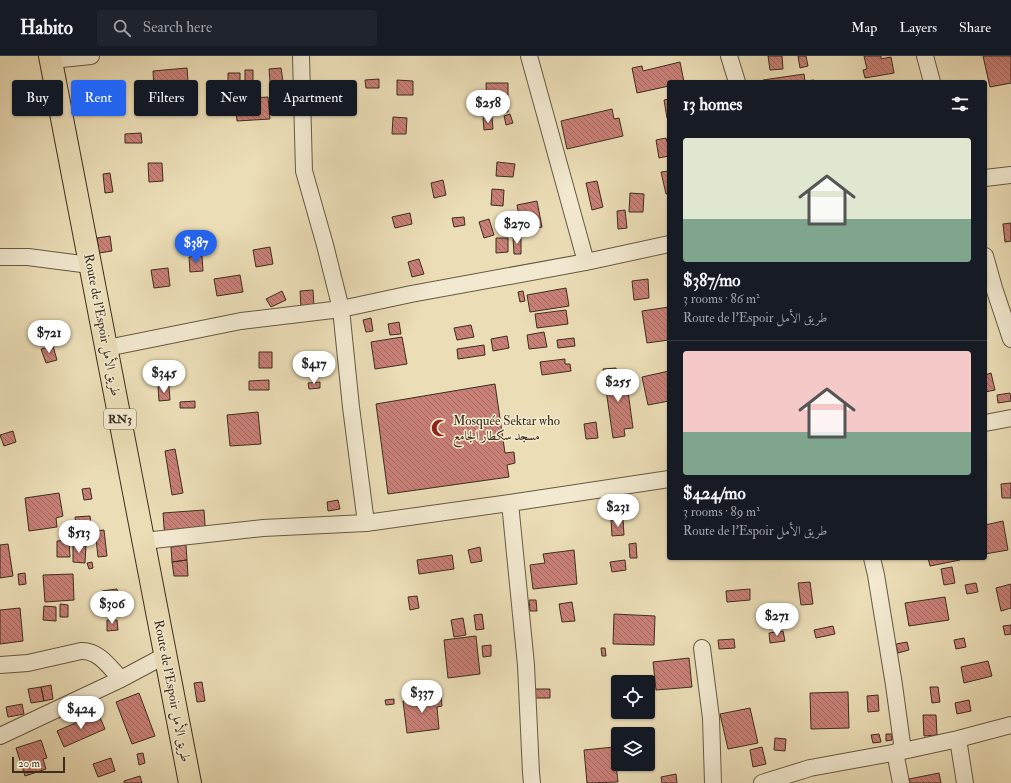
<!DOCTYPE html>
<meta charset="utf-8">
<style>
:root{--surface:#171b24;--page:#20242c;--text:#f1f3f6;--muted:#9ea1a6;--line:#363941;--accent:#2563eb}
body{margin:0;font-family:"IM FELL Double Pica",Amiri,serif;background:var(--page);color:var(--text);height:100vh;display:flex;flex-direction:column;font-size:15px;white-space:nowrap}
*{box-sizing:border-box;margin:0}
p{font-size:13px;color:var(--muted)}
.icon{flex:none;width:22px;height:22px;fill:none;stroke:currentColor;stroke-width:2;stroke-linecap:round;stroke-linejoin:round}
.map{position:relative;flex:1;overflow:hidden}
.drawer{position:absolute;left:667px;top:24px;width:320px;height:480px;display:flex;flex-direction:column;background:var(--surface);border-radius:4px;box-shadow:0 1px 3px #0004}
.drawer>*{flex:none}
.guide{position:absolute;left:12px;top:24px;width:380px;height:36px;display:flex;gap:8px}
.tools{position:absolute;left:611px;top:619px;display:grid;gap:8px}
.tools a{display:grid;place-items:center;width:44px;height:44px;border-radius:4px;background:var(--surface);box-shadow:0 1px 3px #0004;font-size:20px}
.scale{position:absolute;left:12px;bottom:10px;width:53px;box-sizing:border-box;padding-left:4px;border:2px solid #3b2e1d;border-top:0;font-size:11px;line-height:14px;white-space:nowrap;color:#3b2e1d;-webkit-text-stroke:3px #f2e9d0;paint-order:stroke}
.price{position:absolute;translate:-50% -34px;padding:0 9px;border-radius:14px;background:#fff;color:#222;font-size:13px;line-height:26px;filter:drop-shadow(0 1px 2px #0008)}
.price::after{content:'';position:absolute;left:50%;top:24px;width:12px;height:9px;margin-left:-6px;background:inherit;clip-path:polygon(0 0,100% 0,50% 100%)}
.price.active{background:var(--accent);color:#fff}
ul{padding:0;list-style:none}
li{display:grid;align-content:center;gap:8px;height:212px;padding:0 16px}
li+li{border-top:1px solid var(--line)}
li span{display:grid;place-items:center;height:124px;border-radius:4px;color:#555}
li>.icon{margin-inline-start:auto}
span .icon{width:72px;height:72px;fill:#fffc;stroke-width:1}
li b{font-size:17px}
h2{display:flex;justify-content:space-between;align-items:center;height:48px;padding:0 16px;font-size:17px}
.pill{padding:0 14px;border-radius:4px;background:var(--surface);box-shadow:0 1px 3px #0004;font-size:14px;line-height:36px}
.pill.active{background:var(--accent);color:#fff}
header{display:flex;align-items:center;gap:24px;box-sizing:border-box;height:56px;padding:0 20px;background:var(--surface);border-bottom:1px solid var(--line)}
header strong{font-size:19px}
nav{display:flex;gap:22px;margin-inline-start:auto;font-size:14px}
.search{width:280px;height:36px;background:var(--page);display:flex;align-items:center;gap:10px;box-sizing:border-box;padding:0 14px;border-radius:4px;color:var(--muted);font-size:15px}
.map>svg:first-child{display:block}
</style>
<header>
<strong>Habito</strong>
<div class="search"><svg class="icon" aria-label="search" viewBox="0 0 24 24"><circle cx="10" cy="10" r="6"/><path d="M15 15l6 6"/></svg>Search here</div>
<nav><a>Map</a><a>Layers</a><a>Share</a></nav>
</header>
<div class="map">
<svg width="1011" height="727" viewBox="0 0 1011 727">
<defs>
<pattern id="building-back-hatch" width="6" height="6" patternUnits="userSpaceOnUse"><rect width="6" height="6" fill="#c98077"/><path d="M-1 5l2 2M0 0l6 6M5-1l2 2" fill="none" stroke="#a46961"/></pattern>
</defs>
<rect width="100%" height="100%" fill="#ebddb6"/>
<filter id="stains"><feTurbulence type="fractalNoise" baseFrequency=".005" numOctaves="4"/><feColorMatrix values="0 0 0 0 .2 0 0 0 0 .09 0 0 0 0 .02 0 0 0 .5 -.17"/></filter>
<radialGradient id="worn" r=".72"><stop offset=".6" stop-color="#630" stop-opacity="0"/><stop offset="1" stop-color="#630" stop-opacity=".3"/></radialGradient>
<path fill="url(#building-back-hatch)" stroke="#3b2e1d" d="M 768,0 L 782,0 L 783,13 L 770,14 Z
M 798,0 L 806,0 L 808,10 L 800,12 Z
M 864,0 L 881,0 L 881,3 L 891,1 L 894,17 L 865,22 L 863,14 L 867,13 Z
M 983,0 L 1011,0 L 1011,27 L 990,31 Z
M 680,6 L 684,26 L 669,26 L 669,30 L 637,37 L 632,12 L 642,10 L 643,15 Z
M 187,12 L 189,41 L 180,42 L 179,31 L 154,33 L 153,15 Z
M 281,12 L 283,25 L 270,26 L 269,13 Z
M 245,14 L 253,14 L 253,28 L 245,29 Z
M 228,17 L 240,17 L 240,34 L 228,33 Z
M 804,18 L 805,25 L 814,24 L 814,26 L 763,26 L 763,24 Z
M 379,23 L 379,32 L 366,32 L 365,24 Z
M 397,24 L 413,25 L 413,39 L 397,39 Z
M 91,26 L 95,47 L 82,50 L 78,28 Z
M 486,27 L 508,27 L 508,56 L 487,55 Z
M 268,41 L 270,63 L 237,65 L 235,43 Z
M 669,43 L 669,62 L 667,62 L 664,44 Z
M 612,53 L 614,63 L 619,62 L 623,80 L 567,93 L 561,65 Z
M 510,58 L 513,67 L 506,69 L 504,60 Z
M 393,61 L 407,62 L 406,78 L 392,78 Z
M 492,61 L 493,73 L 484,74 L 483,62 Z
M 141,77 L 142,87 L 125,87 L 125,78 Z
M 666,82 L 667,86 L 669,86 L 669,100 L 659,102 L 656,84 Z
M 497,106 L 515,108 L 513,121 L 496,120 Z
M 148,107 L 162,107 L 163,125 L 149,126 Z
M 669,115 L 669,137 L 666,138 L 661,116 Z
M 110,117 L 113,136 L 105,137 L 103,118 Z
M 443,124 L 446,139 L 434,142 L 431,127 Z
M 597,125 L 603,151 L 592,154 L 586,127 Z
M 492,133 L 504,134 L 503,150 L 491,149 Z
M 630,137 L 644,138 L 643,156 L 629,156 Z
M 537,145 L 542,171 L 522,175 L 517,149 Z
M 625,154 L 627,172 L 618,173 L 617,155 Z
M 410,157 L 412,168 L 395,172 L 392,161 Z
M 464,161 L 465,169 L 454,171 L 452,162 Z
M 489,163 L 494,179 L 484,182 L 479,166 Z
M 1011,167 L 1011,185 L 1005,186 L 1003,168 Z
M 110,180 L 112,195 L 99,197 L 97,182 Z
M 513,181 L 521,181 L 521,198 L 514,198 Z
M 496,182 L 508,182 L 508,196 L 496,197 Z
M 270,191 L 273,208 L 256,211 L 253,194 Z
M 202,200 L 203,215 L 190,216 L 189,201 Z
M 419,203 L 424,218 L 412,221 L 408,206 Z
M 168,212 L 170,230 L 154,232 L 151,214 Z
M 240,219 L 243,236 L 217,240 L 214,223 Z
M 648,223 L 649,242 L 634,244 L 632,225 Z
M 566,232 L 569,250 L 530,256 L 527,239 Z
M 313,234 L 314,251 L 301,252 L 300,235 Z
M 282,235 L 286,244 L 271,251 L 266,243 Z
M 523,235 L 525,245 L 520,246 L 518,236 Z
M 669,251 L 669,284 L 647,287 L 642,255 Z
M 566,254 L 568,268 L 537,272 L 535,258 Z
M 371,262 L 373,275 L 366,276 L 363,264 Z
M 399,266 L 401,278 L 390,279 L 388,268 Z
M 471,269 L 474,281 L 457,284 L 454,272 Z
M 544,276 L 547,291 L 529,293 L 527,279 Z
M 507,280 L 509,292 L 493,295 L 491,283 Z
M 402,281 L 407,308 L 375,313 L 371,286 Z
M 574,282 L 575,290 L 558,292 L 557,284 Z
M 484,289 L 485,299 L 458,303 L 457,293 Z
M 53,290 L 57,304 L 46,307 L 41,293 Z
M 259,296 L 272,296 L 272,312 L 259,312 Z
M 565,303 L 565,308 L 570,308 L 571,315 L 542,319 L 540,306 Z
M 616,312 L 618,322 L 626,321 L 633,372 L 624,373 L 625,380 L 613,382 L 603,313 Z
M 669,315 L 669,345 L 648,349 L 642,321 Z
M 991,317 L 995,334 L 985,336 L 985,319 Z
M 269,324 L 269,334 L 249,334 L 249,325 Z
M 320,326 L 320,332 L 309,333 L 308,327 Z
M 495,328 L 505,397 L 514,396 L 515,407 L 507,409 L 509,421 L 388,438 L 376,348 Z
M 169,330 L 170,344 L 159,345 L 158,331 Z
M 1010,337 L 1011,345 L 998,347 L 997,339 Z
M 195,345 L 195,352 L 180,352 L 180,346 Z
M 258,356 L 261,388 L 230,390 L 227,359 Z
M 596,366 L 598,382 L 586,383 L 584,368 Z
M 13,375 L 16,386 L 4,390 L 0,379 Z
M 175,393 L 183,437 L 172,439 L 165,395 Z
M 1011,427 L 1011,442 L 1002,442 L 1001,428 Z
M 90,432 L 92,443 L 84,444 L 82,433 Z
M 59,437 L 63,460 L 56,462 L 57,471 L 29,475 L 25,442 Z
M 338,444 L 340,453 L 328,455 L 327,446 Z
M 622,453 L 623,460 L 608,461 L 608,454 Z
M 204,454 L 206,482 L 165,485 L 163,457 Z
M 90,460 L 93,484 L 79,486 L 75,461 Z
M 623,463 L 624,479 L 612,480 L 611,464 Z
M 1003,465 L 1008,494 L 985,498 L 985,469 Z
M 104,474 L 107,500 L 98,501 L 95,475 Z
M 69,484 L 70,501 L 57,501 L 57,485 Z
M 636,487 L 637,502 L 630,502 L 629,488 Z
M 8,488 L 13,520 L 0,522 L 0,489 Z
M 186,489 L 187,504 L 172,506 L 171,491 Z
M 73,490 L 86,490 L 85,507 L 73,506 Z
M 480,491 L 482,505 L 471,507 L 468,494 Z
M 574,494 L 577,528 L 533,533 L 530,509 L 545,507 L 543,498 Z
M 452,499 L 454,513 L 419,518 L 417,504 Z
M 928,502 L 959,502 L 960,504 L 930,510 Z
M 187,504 L 188,520 L 174,520 L 172,506 Z
M 625,504 L 626,514 L 612,516 L 610,506 Z
M 92,506 L 93,512 L 89,513 L 87,507 Z
M 952,511 L 955,527 L 944,529 L 941,513 Z
M 25,517 L 26,528 L 19,529 L 18,518 Z
M 73,518 L 74,544 L 45,546 L 43,519 Z
M 810,526 L 813,548 L 801,549 L 798,527 Z
M 976,527 L 978,536 L 967,538 L 965,529 Z
M 1011,528 L 1011,552 L 1001,555 L 996,532 Z
M 117,533 L 120,551 L 105,554 L 102,535 Z
M 750,533 L 750,544 L 727,546 L 726,535 Z
M 417,540 L 419,552 L 410,554 L 408,541 Z
M 945,541 L 949,564 L 909,570 L 905,547 Z
M 529,544 L 536,544 L 537,555 L 530,555 Z
M 572,546 L 575,565 L 562,566 L 559,548 Z
M 60,548 L 68,549 L 68,561 L 60,561 Z
M 44,550 L 56,551 L 56,565 L 43,564 Z
M 20,552 L 23,585 L 0,588 L 0,554 Z
M 482,558 L 484,573 L 476,574 L 474,559 Z
M 614,558 L 655,560 L 654,589 L 613,588 Z
M 463,562 L 466,579 L 454,581 L 451,564 Z
M 107,564 L 117,564 L 118,574 L 107,575 Z
M 1011,569 L 1011,578 L 1005,579 L 1003,570 Z
M 833,570 L 835,578 L 816,582 L 814,574 Z
M 783,575 L 785,585 L 770,587 L 769,577 Z
M 476,580 L 480,618 L 448,622 L 444,584 Z
M 964,582 L 966,591 L 956,593 L 954,584 Z
M 734,583 L 735,592 L 719,593 L 718,584 Z
M 907,586 L 909,594 L 898,597 L 896,588 Z
M 491,589 L 491,600 L 483,601 L 482,590 Z
M 601,592 L 605,592 L 606,600 L 602,600 Z
M 689,602 L 692,631 L 656,634 L 653,606 Z
M 988,605 L 992,620 L 964,627 L 961,611 Z
M 202,626 L 205,645 L 197,646 L 194,627 Z
M 51,629 L 53,643 L 44,645 L 41,631 Z
M 41,631 L 44,645 L 31,647 L 28,633 Z
M 930,631 L 938,631 L 940,646 L 932,647 Z
M 534,633 L 550,633 L 550,642 L 534,642 Z
M 848,636 L 849,672 L 811,673 L 810,637 Z
M 139,637 L 155,680 L 132,688 L 116,646 Z
M 878,639 L 879,655 L 868,656 L 867,640 Z
M 441,640 L 442,650 L 437,651 L 439,673 L 407,677 L 403,645 Z
M 394,643 L 394,648 L 386,649 L 385,644 Z
M 969,644 L 971,655 L 957,658 L 955,647 Z
M 22,648 L 24,658 L 8,661 L 6,651 Z
M 750,652 L 758,687 L 728,693 L 720,658 Z
M 98,657 L 105,673 L 64,691 L 57,675 Z
M 923,659 L 936,659 L 937,679 L 924,680 Z
M 879,678 L 881,686 L 873,687 L 871,679 Z
M 886,678 L 892,678 L 892,684 L 886,685 Z
M 775,682 L 786,683 L 785,695 L 774,694 Z
M 41,684 L 47,702 L 43,703 L 46,713 L 25,720 L 16,692 Z
M 614,691 L 618,726 L 587,727 L 584,694 Z
M 762,691 L 766,708 L 753,711 L 750,694 Z
M 143,697 L 145,707 L 139,709 L 137,698 Z
M 111,702 L 115,715 L 98,721 L 93,708 Z
M 632,708 L 647,708 L 647,711 L 632,713 Z
M 939,717 L 941,727 L 910,727 L 909,723 Z
M 676,718 L 677,727 L 662,727 L 661,721 Z
M 140,720 L 142,727 L 124,727 L 124,725 Z"/>
<g fill="none" stroke-linecap="round" stroke-linejoin="round">
<g stroke="#675a43" stroke-width="18">
<path id="street" d="M 301,0 L 304,115 L 325,189 L 341,253 L 351,351 L 366,467
M 529,0 L 586,206
M 729,0 L 737,26
M 925,0 L 932,26
M 51,4 L 91,0
M 985,122 L 1011,119
M 985,200 L 994,232 L 1011,283
M 0,201 L 28,201 L 90,209
M 107,292 L 241,265 L 341,253 L 411,238 L 586,206 L 669,188
M 985,367 L 1011,362
M 510,447 L 526,609 L 531,717 L 532,727
M 144,485 L 263,472 L 366,467 L 510,447 L 669,423
M 872,502 L 876,519 L 894,629 L 903,695
M 702,592 L 711,662 L 713,727
M 0,609 L 28,607 L 81,595 C 99,594 110,612 121,623
M 0,680 L 121,623 L 166,599
M 958,683 L 965,727
M 895,696 L 901,727
M 762,727 L 810,712 L 903,695 L 958,683 L 1011,669"/>
</g>
<g stroke="#3b2e1d" stroke-width="24">
<path id="highway" d="M 50,0 L 190,727"/>
</g>
<use href="#street" stroke="#f2e9d0" stroke-width="16"/>
<use href="#highway" stroke="#ebddb6" stroke-width="22"/>
</g>
<defs>
<g id="mosque-bare" transform="scale(1.38)"><path d="M3.5-4.9A6 6 0 1 0 3.5 4.9A5 5 0 1 1 3.5-4.9Z" fill="#8f2418" stroke="#f2e9d0" stroke-width="2.5" paint-order="stroke"/></g>
</defs>
<g fill-rule="evenodd">
<use href="#mosque-bare" x="440" y="372"/>
</g>
<g text-anchor="middle" dominant-baseline="central" stroke-width="3" stroke-linejoin="round" paint-order="stroke">
<rect fill="#f2e9d0" stroke="#726653" stroke-width="1" x="104" y="353" width="32" height="20" rx="3"/>
<g font-size="12" font-weight="bold" fill="#3b2e1d">
<text x="120" y="363">RN3</text>
</g>
<g font-size="13" fill="#3b2e1d" stroke="#f2e9d0">
<text transform="translate(102 269) rotate(79)">Route de l’Espoir طريق الأمل</text>
<text transform="translate(172 635) rotate(79)">Route de l’Espoir طريق الأمل</text>
</g>
<g font-size="13" fill="#3b2e1d" stroke="#f2e9d0" text-anchor="start">
<text x="453" y="365">Mosquée Sektar who<tspan x="453" dy="15">مسجد سكطار الجامع</tspan></text>
</g>
</g>
<rect width="100%" height="100%" filter="url(#stains)"/>
<rect width="100%" height="100%" fill="url(#worn)"/>
</svg>
<div class="tools">
<a><svg class="icon" aria-label="locate" viewBox="0 0 24 24"><circle cx="12" cy="12" r="6"/><path d="M12 2v4M12 18v4M2 12h4M18 12h4"/></svg></a>
<a><svg class="icon" aria-label="layers" viewBox="0 0 24 24"><path d="M12 4l9 5-9 5-9-5zM3 14l9 5 9-5"/></svg></a>
</div>
<div class="scale">20 m</div>
<b class="price" style="left:488px;top:68px">$258</b>
<b class="price" style="left:517px;top:189px">$270</b>
<b class="price active" style="left:196px;top:208px">$387</b>
<b class="price" style="left:49px;top:298px">$721</b>
<b class="price" style="left:314px;top:329px">$417</b>
<b class="price" style="left:164px;top:338px">$345</b>
<b class="price" style="left:618px;top:347px">$255</b>
<b class="price" style="left:618px;top:472px">$231</b>
<b class="price" style="left:79px;top:498px">$513</b>
<b class="price" style="left:112px;top:569px">$306</b>
<b class="price" style="left:777px;top:581px">$271</b>
<b class="price" style="left:422px;top:658px">$337</b>
<b class="price" style="left:81px;top:674px">$424</b>
<div class="guide">
<a class="pill">Buy</a>
<a class="pill active">Rent</a>
<a class="pill">Filters</a>
<a class="pill">New</a>
<a class="pill">Apartment</a>
</div>
<section class="drawer">
<h2>13 homes<svg class="icon" aria-label="filters" viewBox="0 0 24 24"><path d="M4 7h16M4 17h16"/><circle cx="9" cy="7" r="2"/><circle cx="15" cy="17" r="2"/></svg></h2>
<ul>
<li><span style="background:linear-gradient(#dfe7d0 65%,#7fa58c 0)"><svg class="icon" aria-label="home" viewBox="0 0 24 24"><path d="M3 11l9-7 9 7M6 9v11h12V9"/></svg></span><div><b>$387/mo</b><p>3 rooms · 86 m²</p><p>Route de l’Espoir طريق الأمل</p></div></li>
<li><span style="background:linear-gradient(#f6c9c9 65%,#7fa58c 0)"><svg class="icon" aria-label="home" viewBox="0 0 24 24"><path d="M3 11l9-7 9 7M6 9v11h12V9"/></svg></span><div><b>$424/mo</b><p>3 rooms · 89 m²</p><p>Route de l’Espoir طريق الأمل</p></div></li>
</ul>
</section>
</div>
